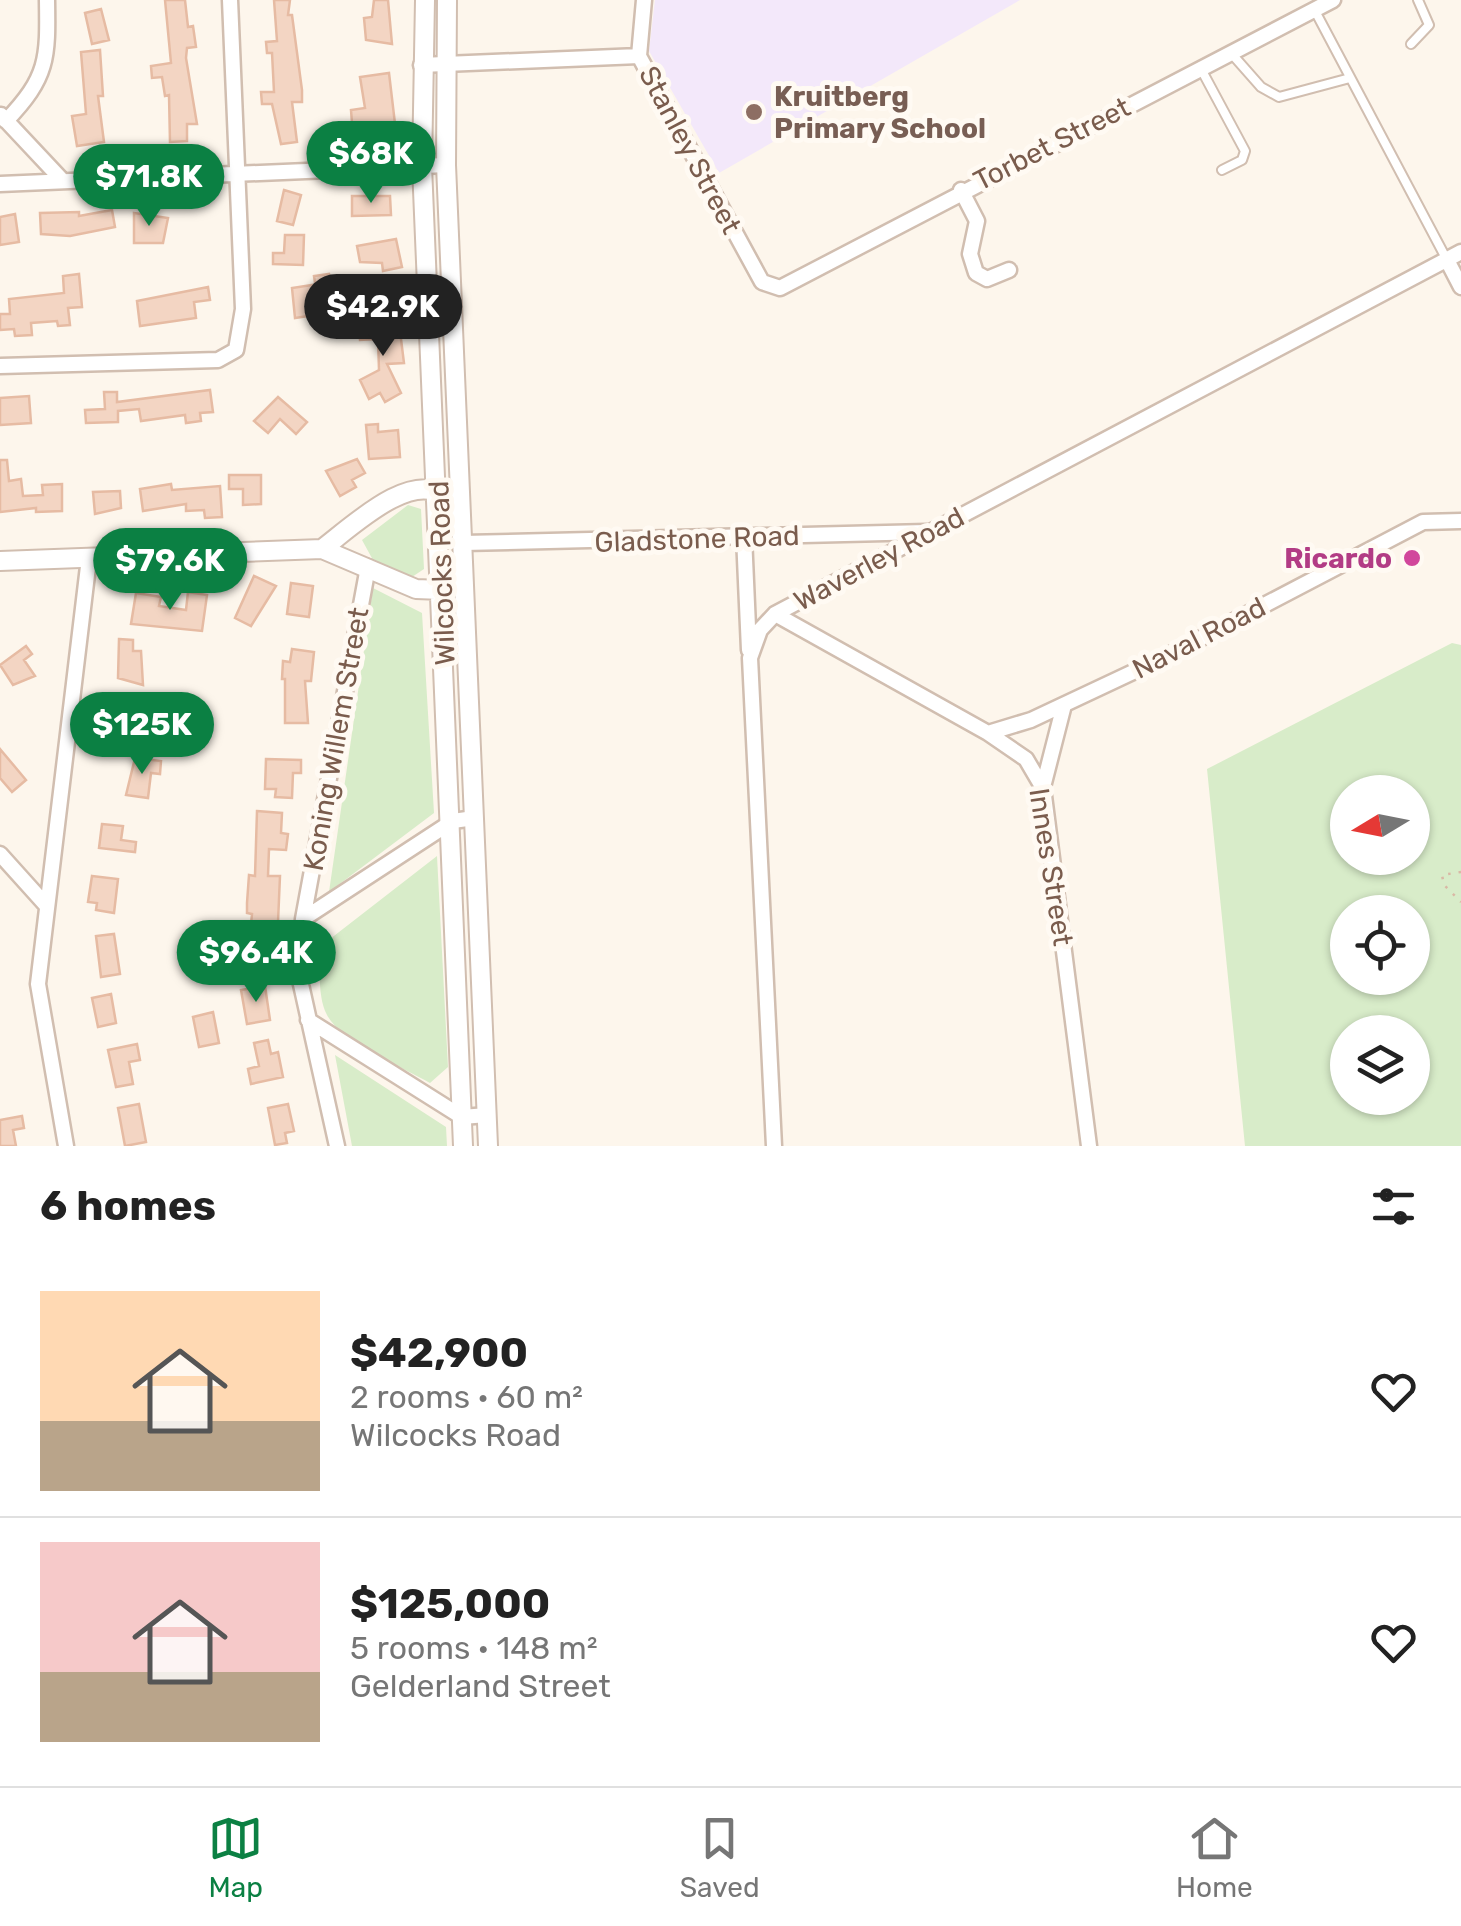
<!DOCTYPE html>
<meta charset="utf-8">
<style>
:root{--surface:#fff;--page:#f6f6f6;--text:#222;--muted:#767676;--line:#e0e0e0;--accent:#0b8043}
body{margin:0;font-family:Rubik,sans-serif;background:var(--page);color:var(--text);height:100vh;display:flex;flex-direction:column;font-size:38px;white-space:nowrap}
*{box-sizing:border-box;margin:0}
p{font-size:32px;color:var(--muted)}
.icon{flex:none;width:55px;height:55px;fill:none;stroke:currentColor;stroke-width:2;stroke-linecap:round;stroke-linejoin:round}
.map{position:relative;height:1146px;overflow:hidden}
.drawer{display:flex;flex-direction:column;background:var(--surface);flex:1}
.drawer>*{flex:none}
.needle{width:65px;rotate:260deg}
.fabs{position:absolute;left:1330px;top:775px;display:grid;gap:20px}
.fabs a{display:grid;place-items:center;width:100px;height:100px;border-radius:50%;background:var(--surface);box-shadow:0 2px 8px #0004;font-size:50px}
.price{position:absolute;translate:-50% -85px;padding:0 22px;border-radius:35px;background:var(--accent);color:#fff;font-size:32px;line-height:65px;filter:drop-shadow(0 2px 5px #0008)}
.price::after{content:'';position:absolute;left:50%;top:60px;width:30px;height:22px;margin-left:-15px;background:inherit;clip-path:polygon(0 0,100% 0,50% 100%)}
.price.selected{background:#222;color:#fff}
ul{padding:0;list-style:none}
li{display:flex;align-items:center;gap:30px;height:250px;padding:0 40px}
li+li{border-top:2px solid var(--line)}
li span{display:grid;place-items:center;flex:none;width:280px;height:200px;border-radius:0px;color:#555}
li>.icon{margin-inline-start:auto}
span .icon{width:120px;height:120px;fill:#fffc;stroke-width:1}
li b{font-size:42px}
h2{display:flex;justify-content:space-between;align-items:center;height:120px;padding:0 40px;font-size:42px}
.dock{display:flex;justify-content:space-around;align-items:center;height:140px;border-top:2px solid var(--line);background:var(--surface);font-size:28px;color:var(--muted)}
.dock a{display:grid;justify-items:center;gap:5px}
.dock .selected{color:var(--accent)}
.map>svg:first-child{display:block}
</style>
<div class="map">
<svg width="1461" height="1146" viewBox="0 0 1461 1146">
<rect width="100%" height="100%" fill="#fdf6ec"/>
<path fill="#f3e8fa" d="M 655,0 L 1020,0 L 719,173 L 649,51 Z"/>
<path fill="#d8ecc9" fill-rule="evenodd" d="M 408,505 L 421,509 L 424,569 L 412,577 L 373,560 L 362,540 Z
M 373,588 L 422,613 L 434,813 L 329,892 Z
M 1452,643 L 1461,645 L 1461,1146 L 1245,1146 L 1207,769 ZM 1412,792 L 1412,858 L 1348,858 L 1348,792 ZM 1412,912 L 1412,978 L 1348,978 L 1348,912 ZM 1412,1032 L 1412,1098 L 1348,1098 L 1348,1032 Z
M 437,856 L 448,1067 L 430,1083 C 404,1068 340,1041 327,1015 C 317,996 320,966 321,946 Z
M 335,1055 L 446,1127 L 447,1146 L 352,1146 Z"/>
<path fill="#f3d5c3" stroke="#e6bba3" stroke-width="2.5" d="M 165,0 L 185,0 L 188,27 L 193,26 L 196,47 L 187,48 L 186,58 L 197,124 L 187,124 L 187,141 L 170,142 L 169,95 L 165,96 L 162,77 L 152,78 L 151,66 L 171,63 Z
M 274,0 L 290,0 L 288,15 L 292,15 L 302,90 L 302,102 L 292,102 L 297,142 L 281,144 L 272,104 L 262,104 L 261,92 L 274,92 L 272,53 L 267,53 L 266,42 L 277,41 Z
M 374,0 L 388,0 L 392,44 L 366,40 L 364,18 L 372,17 Z
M 101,9 L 109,40 L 92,44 L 85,13 Z
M 100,50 L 103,96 L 98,96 L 104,142 L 77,146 L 72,116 L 86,114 L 81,52 Z
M 389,73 L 396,132 L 353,136 L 351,110 L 365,108 L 360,77 Z
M 284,190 L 301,195 L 293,225 L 277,221 Z
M 352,196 L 390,196 L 391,215 L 352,216 Z
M 112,210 L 115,227 L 70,236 L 41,234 L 40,213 L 79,212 L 79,216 Z
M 134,213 L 168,218 L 163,243 L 134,243 Z
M 15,214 L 19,242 L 0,245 L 0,217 Z
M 285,235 L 304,235 L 303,265 L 273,264 L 273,253 L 284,253 Z
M 396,239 L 402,267 L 383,271 L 382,263 L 360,262 L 357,246 Z
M 79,274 L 82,307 L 68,308 L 70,325 L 58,326 L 57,321 L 31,323 L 32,335 L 15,336 L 14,329 L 0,330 L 0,314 L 10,314 L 9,299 L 64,293 L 63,276 Z
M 329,274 L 331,289 L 316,290 L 314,276 Z
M 312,285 L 315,315 L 295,318 L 292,288 Z
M 208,287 L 210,300 L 194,302 L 196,318 L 140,326 L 137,301 Z
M 399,323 L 404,363 L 387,364 L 401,393 L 385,402 L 380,393 L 369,399 L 360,380 L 379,370 L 378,339 L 360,340 L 359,325 Z
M 210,390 L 213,412 L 200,413 L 201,421 L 186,423 L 185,415 L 141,421 L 139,409 L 118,411 L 118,422 L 86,423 L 85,410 L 105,409 L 104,392 L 117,392 L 117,402 Z
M 29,396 L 31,423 L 0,425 L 0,398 Z
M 278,397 L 307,422 L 296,434 L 280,419 L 268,433 L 254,421 Z
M 378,424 L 378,432 L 398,430 L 400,457 L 369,459 L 366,425 Z
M 357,459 L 365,473 L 352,480 L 356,487 L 340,496 L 326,471 Z
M 0,460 L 7,460 L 9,481 L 21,479 L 23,496 L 43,495 L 42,485 L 62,484 L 62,511 L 36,512 L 36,508 L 0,512 Z
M 229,475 L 261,475 L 261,504 L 243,505 L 243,489 L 229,489 Z
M 171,484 L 172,490 L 220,486 L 222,517 L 205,518 L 204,510 L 186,511 L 186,504 L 143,511 L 140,489 Z
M 120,491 L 121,508 L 95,514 L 93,492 Z
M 254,576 L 276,586 L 251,626 L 235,618 Z
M 291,583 L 313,586 L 309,617 L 287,614 Z
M 188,592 L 207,595 L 202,631 L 131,624 L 136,593 L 161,597 L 159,606 L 186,610 Z
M 119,639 L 133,640 L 133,651 L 141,651 L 143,685 L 118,678 Z
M 26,646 L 32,654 L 24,660 L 35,676 L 13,685 L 0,665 Z
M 292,649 L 314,652 L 311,681 L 305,681 L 308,723 L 285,723 L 285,679 L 282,679 L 283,661 L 290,662 Z
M 116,708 L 134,709 L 133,719 L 146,720 L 145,736 L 136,736 L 136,743 L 114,741 Z
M 0,749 L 26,780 L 12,792 L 0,778 Z
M 135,758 L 161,761 L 160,774 L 151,773 L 148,798 L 126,795 Z
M 266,759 L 301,760 L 301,773 L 293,773 L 292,798 L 275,797 L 276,789 L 265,789 Z
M 257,811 L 282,813 L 281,833 L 288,834 L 286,850 L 269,849 L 268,876 L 280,876 L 278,922 L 274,922 L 269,966 L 250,964 L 254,934 L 250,934 L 252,914 L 247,913 L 247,903 L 249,875 L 255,876 Z
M 102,824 L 123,826 L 121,840 L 136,842 L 135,852 L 99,848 Z
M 92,876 L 118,879 L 114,913 L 96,910 L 97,903 L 88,902 Z
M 114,934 L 120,974 L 101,977 L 96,936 Z
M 265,986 L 270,1020 L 247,1024 L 241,990 Z
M 111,994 L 116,1023 L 98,1027 L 92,998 Z
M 213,1012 L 219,1043 L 199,1047 L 193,1017 Z
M 268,1040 L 271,1054 L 278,1052 L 283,1077 L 251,1084 L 248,1069 L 259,1066 L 254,1043 Z
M 137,1044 L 140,1060 L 129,1062 L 133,1084 L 116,1087 L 108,1050 Z
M 139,1104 L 146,1142 L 125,1146 L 118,1108 Z
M 288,1104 L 294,1131 L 285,1133 L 287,1143 L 275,1145 L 268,1108 Z
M 22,1116 L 24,1128 L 13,1130 L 16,1146 L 0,1146 L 0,1120 Z"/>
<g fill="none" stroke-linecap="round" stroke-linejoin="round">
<g stroke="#d1beb0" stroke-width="12">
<path id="service" d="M 1314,9 L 1447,260
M 1411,44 L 1429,25 L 1418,0
M 1231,53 L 1261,87 L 1279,97 L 1350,78
M 1201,69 L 1245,151 L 1242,160 L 1222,170"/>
</g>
<g stroke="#d1beb0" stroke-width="19">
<path id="minor" d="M 644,0 L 639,56 L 762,282 L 780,288 L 1333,0
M 421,65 L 639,56
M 1,115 L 62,180
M 6,121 C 48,77 48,59 47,0
M 0,184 L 446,165
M 961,190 L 977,221 L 970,254 L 976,273 L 987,279 L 1009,270
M 1447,260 L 1461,287
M 0,366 L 218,360 L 236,350 L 243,309 L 230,0
M 744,536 L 749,650
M 463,543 L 927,532
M 775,614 L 988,733 L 1026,759 L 1043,788 L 1089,1146
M 988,733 L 1031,720 L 1165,657 L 1423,522 L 1461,521
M 1043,787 L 1064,705
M 0,854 L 45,904
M 303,919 L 453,821 L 474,818
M 308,1020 L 462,1117 L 487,1115
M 66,1146 L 38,984 L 89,558
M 337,1146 L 298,971 L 303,919 L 368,567
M 774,1146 L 750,658 L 760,630 L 775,614 L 1461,252"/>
</g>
<g stroke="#d1beb0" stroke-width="22">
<path id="tertiary" d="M 425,0 L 422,166 L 463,1146
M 447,0 L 446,165 L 488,1146
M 322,549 C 349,529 412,468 445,497
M 0,561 L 322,549 L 416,589 L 442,590 L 448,584"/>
</g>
<path stroke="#d9b8a5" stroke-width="2.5" stroke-dasharray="2.5 8" stroke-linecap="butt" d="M 1461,872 L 1442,875 L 1444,885 L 1461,902"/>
<use href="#service" stroke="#fff" stroke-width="8"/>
<use href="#minor" stroke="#fff" stroke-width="14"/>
<use href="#tertiary" stroke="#fff" stroke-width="18"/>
</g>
<circle fill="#8d6e63" stroke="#fffaf3" stroke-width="4" cx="754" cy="112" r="10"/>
<circle fill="#d1479c" stroke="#fffaf3" stroke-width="4" cx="1412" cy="558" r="10"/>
<g text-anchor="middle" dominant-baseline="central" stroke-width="10" stroke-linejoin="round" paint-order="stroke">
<g font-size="28" font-weight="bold" fill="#785e54" stroke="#fffaf3" text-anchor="start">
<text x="774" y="96">Kruitberg<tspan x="774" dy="32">Primary School</tspan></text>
</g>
<g font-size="28" fill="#7a5c4d" stroke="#fffaf3">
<text transform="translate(1052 144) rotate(-27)">Torbet Street</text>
<text transform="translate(690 150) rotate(62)">Stanley Street</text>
<text transform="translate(697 539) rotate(-2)">Gladstone Road</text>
<text transform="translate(879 559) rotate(-28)">Waverley Road</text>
<text transform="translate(442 573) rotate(-92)">Wilcocks Road</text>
<text transform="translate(1199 638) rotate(-27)">Naval Road</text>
<text transform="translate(336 739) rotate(-80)">Koning Willem Street</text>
<text transform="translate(1051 867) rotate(81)">Innes Street</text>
</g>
<g font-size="28" font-weight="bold" fill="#b23c85" stroke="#fffaf3" text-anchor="end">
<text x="1392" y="558">Ricardo</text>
</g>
</g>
</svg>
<div class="fabs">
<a><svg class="needle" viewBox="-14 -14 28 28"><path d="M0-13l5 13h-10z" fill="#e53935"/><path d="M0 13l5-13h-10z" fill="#767676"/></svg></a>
<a><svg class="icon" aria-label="locate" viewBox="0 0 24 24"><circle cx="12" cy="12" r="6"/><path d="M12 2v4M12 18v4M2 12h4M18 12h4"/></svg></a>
<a><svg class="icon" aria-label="layers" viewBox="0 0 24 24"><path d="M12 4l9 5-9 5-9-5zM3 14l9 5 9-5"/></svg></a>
</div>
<b class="price" style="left:371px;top:206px">$68K</b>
<b class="price" style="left:149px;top:229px">$71.8K</b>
<b class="price selected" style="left:383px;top:359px">$42.9K</b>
<b class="price" style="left:170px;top:613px">$79.6K</b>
<b class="price" style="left:142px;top:777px">$125K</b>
<b class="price" style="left:256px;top:1005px">$96.4K</b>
</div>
<section class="drawer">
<h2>6 homes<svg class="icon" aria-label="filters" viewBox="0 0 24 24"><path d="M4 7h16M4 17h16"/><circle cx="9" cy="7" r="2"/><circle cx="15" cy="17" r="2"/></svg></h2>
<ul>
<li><span style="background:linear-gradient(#ffd9b3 65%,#b9a48a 0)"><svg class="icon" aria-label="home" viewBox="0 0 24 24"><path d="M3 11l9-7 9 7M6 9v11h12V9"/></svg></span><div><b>$42,900</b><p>2 rooms · 60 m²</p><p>Wilcocks Road</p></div><svg class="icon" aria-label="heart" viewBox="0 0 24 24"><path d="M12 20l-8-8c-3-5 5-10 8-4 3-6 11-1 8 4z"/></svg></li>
<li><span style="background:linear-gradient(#f6c9c9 65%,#b9a48a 0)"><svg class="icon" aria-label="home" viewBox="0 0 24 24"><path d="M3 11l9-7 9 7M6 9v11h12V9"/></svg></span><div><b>$125,000</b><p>5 rooms · 148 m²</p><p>Gelderland Street</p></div><svg class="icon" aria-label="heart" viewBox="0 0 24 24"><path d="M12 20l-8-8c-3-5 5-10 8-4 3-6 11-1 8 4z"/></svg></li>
</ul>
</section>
<nav class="dock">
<a class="selected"><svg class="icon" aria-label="map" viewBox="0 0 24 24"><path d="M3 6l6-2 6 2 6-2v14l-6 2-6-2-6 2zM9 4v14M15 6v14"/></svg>Map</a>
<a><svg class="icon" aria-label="saved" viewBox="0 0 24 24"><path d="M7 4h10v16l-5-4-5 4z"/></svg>Saved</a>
<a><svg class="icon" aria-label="home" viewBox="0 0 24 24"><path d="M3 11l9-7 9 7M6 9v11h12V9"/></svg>Home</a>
</nav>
